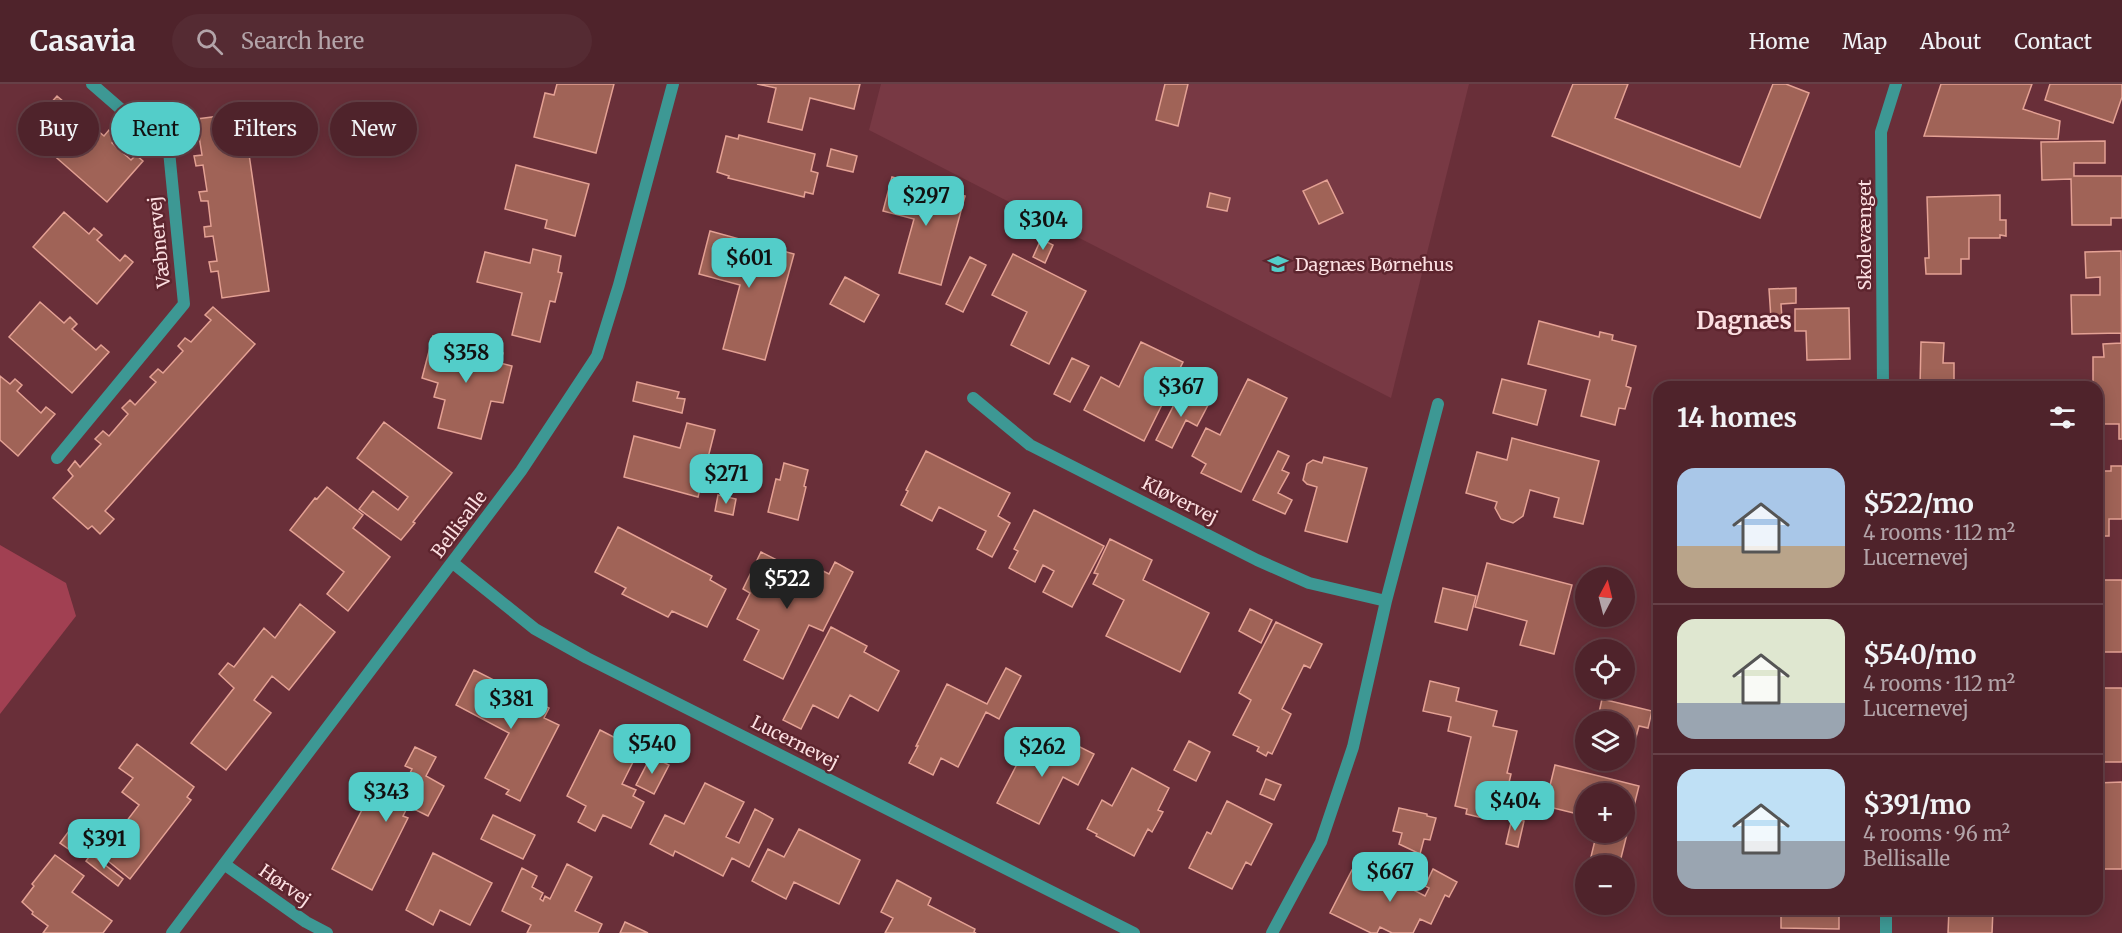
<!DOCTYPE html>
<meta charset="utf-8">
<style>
:root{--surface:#4f232b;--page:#552b33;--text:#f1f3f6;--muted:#b3a4a9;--line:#664047;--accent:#53cdc9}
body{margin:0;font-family:Merriweather,serif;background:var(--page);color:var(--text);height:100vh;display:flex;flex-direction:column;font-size:22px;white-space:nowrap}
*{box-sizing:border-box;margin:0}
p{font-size:20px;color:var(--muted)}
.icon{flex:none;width:33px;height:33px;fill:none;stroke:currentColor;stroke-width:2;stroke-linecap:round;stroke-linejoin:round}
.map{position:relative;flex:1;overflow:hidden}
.sheet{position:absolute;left:1653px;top:297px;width:450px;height:534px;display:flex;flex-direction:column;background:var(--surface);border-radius:18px;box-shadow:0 3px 15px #0003,0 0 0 2px var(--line)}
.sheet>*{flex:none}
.hud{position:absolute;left:18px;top:18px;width:570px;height:54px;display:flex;gap:12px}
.needle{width:39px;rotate:7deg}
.fabs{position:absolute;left:1575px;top:483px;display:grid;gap:12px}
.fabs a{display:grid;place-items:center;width:60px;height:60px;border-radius:50%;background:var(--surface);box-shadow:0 3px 15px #0003,0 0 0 2px var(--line);font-size:30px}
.price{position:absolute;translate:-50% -51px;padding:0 14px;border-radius:12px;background:var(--accent);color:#111;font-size:20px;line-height:39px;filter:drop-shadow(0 2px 3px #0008)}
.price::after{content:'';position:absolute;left:50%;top:36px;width:18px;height:14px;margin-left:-9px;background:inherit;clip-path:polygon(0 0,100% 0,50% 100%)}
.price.on{background:#222;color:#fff}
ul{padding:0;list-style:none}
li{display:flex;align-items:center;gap:18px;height:150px;padding:0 24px}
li+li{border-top:2px solid var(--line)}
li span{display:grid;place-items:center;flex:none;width:168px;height:120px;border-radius:18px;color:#555}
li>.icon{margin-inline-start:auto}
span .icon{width:72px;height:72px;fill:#fffc;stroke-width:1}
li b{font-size:26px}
h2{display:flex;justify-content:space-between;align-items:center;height:72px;padding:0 24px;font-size:26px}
.pill{padding:0 21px;border-radius:27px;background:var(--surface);box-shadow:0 3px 15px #0003,0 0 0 2px var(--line);font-size:21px;line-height:54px}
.pill.on{background:var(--accent);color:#111}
header{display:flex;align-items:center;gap:36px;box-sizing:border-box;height:84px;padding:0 30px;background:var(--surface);border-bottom:2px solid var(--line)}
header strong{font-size:28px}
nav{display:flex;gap:33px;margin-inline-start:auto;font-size:21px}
.search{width:420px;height:54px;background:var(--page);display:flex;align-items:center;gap:15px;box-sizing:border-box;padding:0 21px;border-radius:33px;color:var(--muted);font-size:22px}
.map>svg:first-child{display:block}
</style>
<header>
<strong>Casavia</strong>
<div class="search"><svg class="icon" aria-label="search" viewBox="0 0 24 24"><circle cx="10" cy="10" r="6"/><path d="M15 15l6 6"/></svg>Search here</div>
<nav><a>Home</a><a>Map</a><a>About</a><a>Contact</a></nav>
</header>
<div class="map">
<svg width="2122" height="849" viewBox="0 0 2122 849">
<rect width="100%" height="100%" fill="#692f39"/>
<path fill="#783944" d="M 881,0 L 1469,0 L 1391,314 L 869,46 Z"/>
<path fill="#a14052" d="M 0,461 L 66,499 L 76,532 L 0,630 Z"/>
<path fill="#a06357" stroke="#e4a194" stroke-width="1.5" d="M 557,0 L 614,0 L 596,69 L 534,53 L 545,9 L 554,11 Z
M 757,0 L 860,0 L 854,25 L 810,14 L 802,46 L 768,38 L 776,4 Z
M 1165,0 L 1188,0 L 1178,42 L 1156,36 Z
M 1573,0 L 1628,0 L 1615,34 L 1740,83 L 1773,0 L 1786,0 L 1809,9 L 1760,134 L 1552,52 Z
M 1941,0 L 2032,0 L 2023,25 L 2060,37 L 2058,55 L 1924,52 Z
M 2050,0 L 2122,0 L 2122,13 L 2113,39 L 2045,16 Z
M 57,12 L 77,29 L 82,23 L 90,30 L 85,36 L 104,52 L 109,46 L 117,53 L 112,59 L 131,76 L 136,71 L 143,77 L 107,118 L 26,47 Z
M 243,29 L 269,207 L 222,214 L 218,187 L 211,188 L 209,178 L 217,177 L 213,152 L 205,153 L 204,143 L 211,142 L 208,117 L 201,117 L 199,108 L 207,107 L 203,81 L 196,82 L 194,72 L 202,71 L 198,46 L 190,48 L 189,36 Z
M 739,51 L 815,70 L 811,87 L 818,89 L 813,110 L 805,108 L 804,113 L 728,94 L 729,92 L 717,88 L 726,52 L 738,55 Z
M 2105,57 L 2105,79 L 2074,79 L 2074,92 L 2122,92 L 2122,134 L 2111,134 L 2111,141 L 2072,141 L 2071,95 L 2042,96 L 2041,58 Z
M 831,65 L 857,72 L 853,88 L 827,82 Z
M 516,81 L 589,100 L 575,152 L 545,144 L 547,136 L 505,125 Z
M 892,93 L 965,112 L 941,201 L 899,189 L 914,135 L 883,127 Z
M 1327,96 L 1343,129 L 1319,140 L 1303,107 Z
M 1210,109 L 1230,114 L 1227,127 L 1207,123 Z
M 2000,111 L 2000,136 L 2006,136 L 2006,152 L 2000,151 L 2000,154 L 1969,154 L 1969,175 L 1961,175 L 1961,190 L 1926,190 L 1925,174 L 1929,174 L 1927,113 Z
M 64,128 L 89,150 L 94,144 L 102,151 L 97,156 L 120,177 L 125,171 L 133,178 L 97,220 L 33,163 Z
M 710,147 L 794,170 L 765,276 L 723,265 L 740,201 L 699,190 Z
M 1041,155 L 1053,161 L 1045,179 L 1033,173 Z
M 533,165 L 561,172 L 558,188 L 562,189 L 555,218 L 550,217 L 540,258 L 512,251 L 522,209 L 477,198 L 485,168 L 530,179 Z
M 2121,167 L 2122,355 L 2119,355 L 2119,340 L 2097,340 L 2097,303 L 2093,303 L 2093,273 L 2104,273 L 2103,260 L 2121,259 L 2121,249 L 2072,250 L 2071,211 L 2100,211 L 2100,193 L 2086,194 L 2085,168 Z
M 1013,170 L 1086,207 L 1049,280 L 1011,261 L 1027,228 L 992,211 Z
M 970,173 L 986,181 L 963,228 L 946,220 Z
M 845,193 L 879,211 L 864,238 L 830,220 Z
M 1796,204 L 1796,219 L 1781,220 L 1782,235 L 1771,235 L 1769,205 Z
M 40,218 L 64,239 L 70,233 L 77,240 L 72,245 L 96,266 L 101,261 L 109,268 L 72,309 L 9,253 Z
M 213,223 L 255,260 L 105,427 L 114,435 L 100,450 L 92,442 L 88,445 L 53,414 L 73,392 L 68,386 L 75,377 L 80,383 L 101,360 L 95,355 L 103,347 L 109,352 L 128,330 L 122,324 L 130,316 L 135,321 L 156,298 L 150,293 L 158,285 L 163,289 L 183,267 L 178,262 L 185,254 L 191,258 L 211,236 L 205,231 Z
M 1849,224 L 1850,275 L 1807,276 L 1806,247 L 1795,247 L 1795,225 Z
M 1539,237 L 1599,253 L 1600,248 L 1613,251 L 1612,256 L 1636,262 L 1626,302 L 1631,304 L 1625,325 L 1619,324 L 1615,341 L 1581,332 L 1590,296 L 1528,280 Z
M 433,252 L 503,269 L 500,279 L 512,282 L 503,319 L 491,317 L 481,355 L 438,344 L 445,316 L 434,313 L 438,299 L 422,294 Z
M 1141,258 L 1183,278 L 1144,357 L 1084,326 L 1101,293 L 1119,303 Z
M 1921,258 L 1944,259 L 1943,279 L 1954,279 L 1954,303 L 1920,303 Z
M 1072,274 L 1089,282 L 1070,318 L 1054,310 Z
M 0,292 L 10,300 L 15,295 L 22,301 L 17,307 L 41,329 L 46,323 L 55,330 L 18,372 L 0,356 Z
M 1248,295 L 1287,314 L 1241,408 L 1201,389 L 1206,380 L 1192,372 L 1206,344 L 1220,351 Z
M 1502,295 L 1546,306 L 1537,341 L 1493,329 Z
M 637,298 L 679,308 L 677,314 L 685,315 L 682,329 L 633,317 Z
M 1181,307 L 1208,321 L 1197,342 L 1186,336 L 1172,364 L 1156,356 Z
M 384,338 L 452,389 L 413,438 L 415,439 L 401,456 L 359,425 L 373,407 L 398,426 L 408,413 L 357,374 Z
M 687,339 L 715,346 L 698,413 L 624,393 L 634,352 L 680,364 Z
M 1512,354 L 1599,377 L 1583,440 L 1554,433 L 1559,414 L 1530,406 L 1523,432 L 1513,439 L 1501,435 L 1495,424 L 1497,418 L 1466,409 L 1477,368 L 1507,376 Z
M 926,367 L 1010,409 L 998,432 L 1010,439 L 992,473 L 977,465 L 986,447 L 939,423 L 932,437 L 901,421 L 908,407 L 906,406 Z
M 1278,367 L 1289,372 L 1282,386 L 1289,389 L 1278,409 L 1292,416 L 1285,430 L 1253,416 Z
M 1324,373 L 1367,384 L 1347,458 L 1305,447 L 1317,403 L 1307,400 L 1303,396 L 1307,380 L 1313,376 L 1322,379 Z
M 784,379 L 808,386 L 804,402 L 806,403 L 798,436 L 768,428 L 776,395 L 780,396 Z
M 2111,382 L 2122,382 L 2122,435 L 2109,435 L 2109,452 L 2097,452 L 2097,387 L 2111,387 Z
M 327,403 L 363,431 L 353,444 L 390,473 L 348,527 L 327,510 L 344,488 L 290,446 L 315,414 L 317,415 Z
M 718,411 L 736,415 L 733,431 L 715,427 Z
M 1034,426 L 1104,462 L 1072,523 L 1043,508 L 1054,487 L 1043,481 L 1035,498 L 1009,484 L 1018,467 L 1014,465 Z
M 618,443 L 712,492 L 710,496 L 726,505 L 707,543 L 672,527 L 668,533 L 622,510 L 626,504 L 595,488 Z
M 1110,455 L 1152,476 L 1143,496 L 1209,529 L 1180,588 L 1106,552 L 1124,516 L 1093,500 L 1098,490 L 1094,489 Z
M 761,468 L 797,486 L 791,499 L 803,505 L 815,483 L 829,490 L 835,478 L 853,488 L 823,547 L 809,541 L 783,595 L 744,576 L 759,546 L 737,535 L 750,509 L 743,505 Z
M 1487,479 L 1572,501 L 1554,570 L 1520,561 L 1527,537 L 1475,523 Z
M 2097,496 L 2122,496 L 2122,568 L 2097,568 Z
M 1443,504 L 1476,512 L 1467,546 L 1435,538 Z
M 300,520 L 335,548 L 289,606 L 272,592 L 254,616 L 271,629 L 226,686 L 191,659 L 234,604 L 219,590 L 228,579 L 234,583 L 264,544 L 275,554 Z
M 1250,525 L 1272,536 L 1261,559 L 1239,547 Z
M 1276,538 L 1322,560 L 1310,584 L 1304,581 L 1282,625 L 1291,630 L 1272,670 L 1268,668 L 1266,672 L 1257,667 L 1259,663 L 1233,651 L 1251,616 L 1239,609 Z
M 831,543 L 867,562 L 864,568 L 899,587 L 878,627 L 850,611 L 838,634 L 813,621 L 801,645 L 783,636 Z
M 1006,584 L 1021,592 L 999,635 L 986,628 L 958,683 L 941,674 L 933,691 L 909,679 L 918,662 L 916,662 L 947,600 L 987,620 Z
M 474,586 L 549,624 L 544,634 L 559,641 L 520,717 L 506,710 L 509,706 L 485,694 L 509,649 L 456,621 Z
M 1430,597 L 1459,604 L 1456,617 L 1497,627 L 1493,642 L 1517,647 L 1507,689 L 1511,690 L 1507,707 L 1502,706 L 1496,732 L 1484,729 L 1483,734 L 1466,730 L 1467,725 L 1455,722 L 1471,653 L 1448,647 L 1451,633 L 1423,627 Z
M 2098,604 L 2122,604 L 2122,678 L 2099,678 L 2097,676 Z
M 1602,615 L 1652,627 L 1648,644 L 1639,642 L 1634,661 L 1624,659 L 1624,638 L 1597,638 Z
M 600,646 L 639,666 L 622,700 L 636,706 L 633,712 L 644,718 L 631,744 L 603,731 L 595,747 L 578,738 L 586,722 L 567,712 Z
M 1031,653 L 1070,673 L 1076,661 L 1094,670 L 1078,701 L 1063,693 L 1039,740 L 997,719 Z
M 1189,657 L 1210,668 L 1196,697 L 1174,686 Z
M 137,660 L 194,703 L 187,713 L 191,716 L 130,795 L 102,772 L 106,767 L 86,750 L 96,736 L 116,751 L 139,721 L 122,708 L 133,694 L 119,684 Z
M 415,663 L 436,673 L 426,692 L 444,702 L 428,732 L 408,722 L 403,732 L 408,734 L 372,806 L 332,785 L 368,714 L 370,715 L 376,703 L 397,714 L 396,716 L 407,721 L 414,708 L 403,703 L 412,685 L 405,682 Z
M 651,672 L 669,681 L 654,710 L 636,701 Z
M 1555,681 L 1639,702 L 1619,782 L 1589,781 L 1597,748 L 1624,748 L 1624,710 L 1586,710 L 1586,732 L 1545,722 Z
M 1132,684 L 1169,704 L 1158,726 L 1163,728 L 1152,748 L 1148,745 L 1134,772 L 1096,752 L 1097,750 L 1087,745 L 1102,716 L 1112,722 Z
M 1266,695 L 1281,701 L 1274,716 L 1260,710 Z
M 2122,698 L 2122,785 L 2101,785 L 2101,771 L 2097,771 L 2097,734 L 2100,734 L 2100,719 L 2097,719 L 2097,699 Z
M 705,699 L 744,718 L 726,753 L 739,759 L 755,725 L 773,735 L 749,783 L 732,774 L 723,792 L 675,767 L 673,772 L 650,760 L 665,731 L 684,740 Z
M 1227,717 L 1272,740 L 1251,781 L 1246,778 L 1232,805 L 1189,784 L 1207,748 L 1211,750 Z
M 1399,724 L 1427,730 L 1427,732 L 1436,734 L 1430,756 L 1424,755 L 1420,770 L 1399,760 L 1402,749 L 1393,747 Z
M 493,731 L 535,751 L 523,775 L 481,755 Z
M 1512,734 L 1524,737 L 1518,763 L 1506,760 Z
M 799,745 L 860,776 L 839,820 L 794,798 L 786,815 L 752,797 L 768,765 L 784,773 Z
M 69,747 L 85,759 L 77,771 L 60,759 Z
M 433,769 L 492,799 L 470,841 L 440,826 L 433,841 L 406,826 Z
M 91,770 L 123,795 L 118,802 L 86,777 Z
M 55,771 L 84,792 L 72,808 L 112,837 L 103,849 L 43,849 L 48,842 L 32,830 L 33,828 L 22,818 L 34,802 L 32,800 Z
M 567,780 L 592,793 L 575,827 L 602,840 L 598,849 L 527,849 L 531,841 L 502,827 L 522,784 L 537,792 L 532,803 L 543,809 L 540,815 L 543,817 L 545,812 L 550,815 Z
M 1433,785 L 1457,798 L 1449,813 L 1445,811 L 1431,840 L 1420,835 L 1413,849 L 1392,849 L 1380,843 L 1377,849 L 1371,849 L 1330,829 L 1352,786 L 1394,807 L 1398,798 L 1425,812 L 1429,804 L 1425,802 Z
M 897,796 L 931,814 L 928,821 L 975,845 L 974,848 L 976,849 L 885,849 L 893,834 L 881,828 Z
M 1770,825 L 1839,825 L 1839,845 L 1781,844 L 1781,829 L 1770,829 Z
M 1949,825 L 1993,825 L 1992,849 L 1948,849 Z
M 625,838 L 648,849 L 620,849 Z"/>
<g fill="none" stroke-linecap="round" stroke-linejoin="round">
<path stroke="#3d9894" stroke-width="12" d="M 1883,303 L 1881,48 L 1896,0
M 973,314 L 1030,361 L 1257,476 L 1309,499 L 1386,517
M 57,374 L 184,220 L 169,67 L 92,0
M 453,479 L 535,545 L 587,574 L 1134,849
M 224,780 L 306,838 L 327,849
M 1886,825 L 1886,849
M 172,849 L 521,387 L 597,272 L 619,201 L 673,0
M 1272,849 L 1321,758 L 1353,663 L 1386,517 L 1438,320"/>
</g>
<defs>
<g id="school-bare" transform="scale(1.62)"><path d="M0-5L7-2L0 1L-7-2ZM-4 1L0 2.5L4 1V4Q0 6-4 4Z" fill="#53cdc9" stroke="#5d252e" stroke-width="2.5" paint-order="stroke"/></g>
</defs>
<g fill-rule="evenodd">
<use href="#school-bare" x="1278" y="180"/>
</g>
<g text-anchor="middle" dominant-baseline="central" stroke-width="5" stroke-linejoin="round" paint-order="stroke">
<g font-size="18" fill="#fcdfe1" stroke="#5d252e">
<text transform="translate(1864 151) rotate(-90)">Skolevænget</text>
<text transform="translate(159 158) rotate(-96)">Væbnervej</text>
<text transform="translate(1180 416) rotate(27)">Kløvervej</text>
<text transform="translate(459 440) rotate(-53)">Bellisalle</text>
<text transform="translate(795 658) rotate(27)">Lucernevej</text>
<text transform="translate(285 801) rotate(35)">Hørvej</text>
</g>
<g font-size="18" fill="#fcdfe1" stroke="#5d252e" text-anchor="start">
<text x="1295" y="180">Dagnæs Børnehus</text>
</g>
<g font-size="24" font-weight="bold" fill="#fcdfe1" stroke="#5d252e">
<text x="1744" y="236">Dagnæs</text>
</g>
</g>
</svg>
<div class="fabs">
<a><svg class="needle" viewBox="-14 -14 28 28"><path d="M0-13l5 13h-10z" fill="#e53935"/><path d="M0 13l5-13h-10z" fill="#b3a4a9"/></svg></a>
<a><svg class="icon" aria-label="locate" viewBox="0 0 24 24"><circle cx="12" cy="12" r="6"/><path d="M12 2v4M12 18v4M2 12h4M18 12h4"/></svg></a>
<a><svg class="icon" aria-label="layers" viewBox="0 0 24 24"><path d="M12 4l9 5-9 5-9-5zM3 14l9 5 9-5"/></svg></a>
<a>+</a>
<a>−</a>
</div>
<b class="price" style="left:926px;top:143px">$297</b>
<b class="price" style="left:1043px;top:167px">$304</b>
<b class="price" style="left:749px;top:205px">$601</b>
<b class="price" style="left:466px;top:300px">$358</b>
<b class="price" style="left:1181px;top:334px">$367</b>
<b class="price" style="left:726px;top:421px">$271</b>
<b class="price on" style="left:787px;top:526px">$522</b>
<b class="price" style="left:511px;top:646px">$381</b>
<b class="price" style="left:652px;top:691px">$540</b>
<b class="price" style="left:1042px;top:694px">$262</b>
<b class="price" style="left:386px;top:739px">$343</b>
<b class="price" style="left:1515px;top:748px">$404</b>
<b class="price" style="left:104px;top:786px">$391</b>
<b class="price" style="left:1390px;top:819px">$667</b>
<div class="hud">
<a class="pill">Buy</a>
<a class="pill on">Rent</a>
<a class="pill">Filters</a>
<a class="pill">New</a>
</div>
<section class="sheet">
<h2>14 homes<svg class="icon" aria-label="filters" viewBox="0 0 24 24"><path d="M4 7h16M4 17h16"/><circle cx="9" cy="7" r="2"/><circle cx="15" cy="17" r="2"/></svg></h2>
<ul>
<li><span style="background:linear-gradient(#a9c7e8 65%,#b9a48a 0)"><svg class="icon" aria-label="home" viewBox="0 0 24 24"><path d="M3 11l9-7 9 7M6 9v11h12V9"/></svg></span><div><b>$522/mo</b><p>4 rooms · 112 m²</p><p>Lucernevej</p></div></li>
<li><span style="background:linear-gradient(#dfe7d0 70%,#9aa5b1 0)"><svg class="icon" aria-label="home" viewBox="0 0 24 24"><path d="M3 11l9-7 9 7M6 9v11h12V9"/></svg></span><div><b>$540/mo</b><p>4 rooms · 112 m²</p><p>Lucernevej</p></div></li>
<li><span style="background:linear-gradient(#bfe0f5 60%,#9aa5b1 0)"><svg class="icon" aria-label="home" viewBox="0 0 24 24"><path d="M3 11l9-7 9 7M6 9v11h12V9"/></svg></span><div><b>$391/mo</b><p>4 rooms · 96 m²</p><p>Bellisalle</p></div></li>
</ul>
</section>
</div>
